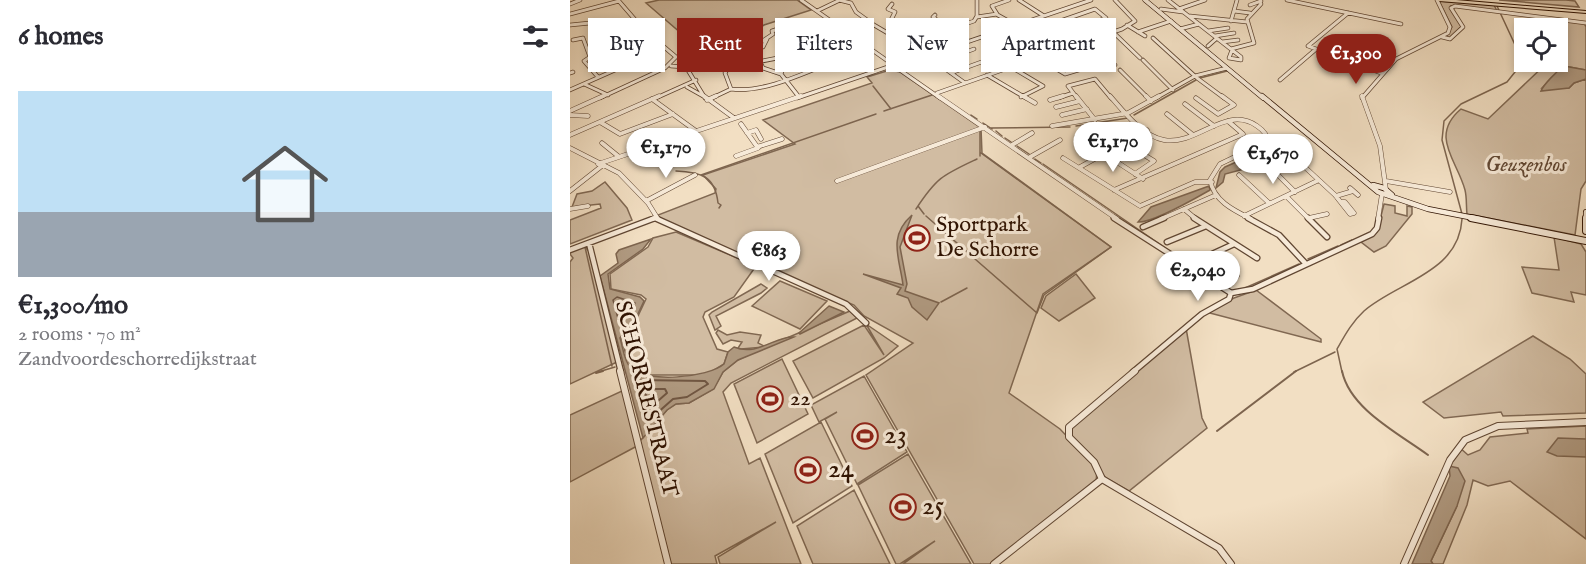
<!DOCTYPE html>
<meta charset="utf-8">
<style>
:root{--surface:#fff;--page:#f7f7f7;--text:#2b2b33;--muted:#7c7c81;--accent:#8f2418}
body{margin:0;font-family:"IM FELL English",serif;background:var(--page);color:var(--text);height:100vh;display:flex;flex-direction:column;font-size:22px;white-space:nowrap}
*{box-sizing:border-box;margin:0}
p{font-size:20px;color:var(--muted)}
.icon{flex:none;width:33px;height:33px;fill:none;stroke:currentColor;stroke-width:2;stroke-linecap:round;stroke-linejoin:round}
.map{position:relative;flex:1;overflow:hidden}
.side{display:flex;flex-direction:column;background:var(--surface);width:570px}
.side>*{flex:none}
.guide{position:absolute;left:18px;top:18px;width:570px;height:54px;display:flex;gap:12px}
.tools{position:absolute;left:944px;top:18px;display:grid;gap:12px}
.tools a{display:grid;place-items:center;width:54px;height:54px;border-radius:0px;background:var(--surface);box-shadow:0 3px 9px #0003;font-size:30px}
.price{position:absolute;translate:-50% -51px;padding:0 14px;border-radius:21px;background:#fff;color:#222;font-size:20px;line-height:39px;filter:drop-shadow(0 2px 3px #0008)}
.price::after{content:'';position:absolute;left:50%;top:36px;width:18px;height:14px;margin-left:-9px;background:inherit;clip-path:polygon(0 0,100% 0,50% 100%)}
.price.active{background:var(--accent);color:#fff}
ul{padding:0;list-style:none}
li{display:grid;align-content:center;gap:12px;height:318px;padding:0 18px}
li span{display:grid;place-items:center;height:186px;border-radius:0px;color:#555}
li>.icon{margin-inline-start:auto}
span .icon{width:108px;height:108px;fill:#fffc;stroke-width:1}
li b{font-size:26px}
h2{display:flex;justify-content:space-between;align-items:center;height:72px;padding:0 18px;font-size:26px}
.tag{padding:0 21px;border-radius:0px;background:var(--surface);box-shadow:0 3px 9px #0003;font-size:21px;line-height:54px}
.tag.active{background:var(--accent);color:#fff}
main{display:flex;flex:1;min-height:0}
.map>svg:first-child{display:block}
</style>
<main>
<section class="side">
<h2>6 homes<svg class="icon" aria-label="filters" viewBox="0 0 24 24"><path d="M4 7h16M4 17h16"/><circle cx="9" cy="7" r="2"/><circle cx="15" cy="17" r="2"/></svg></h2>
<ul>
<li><span style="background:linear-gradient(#bfe0f5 65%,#9aa5b1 0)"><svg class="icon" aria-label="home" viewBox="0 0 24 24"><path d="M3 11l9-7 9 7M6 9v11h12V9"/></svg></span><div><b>€1,300/mo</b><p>2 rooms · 70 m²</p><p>Zandvoordeschorredijkstraat</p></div></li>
</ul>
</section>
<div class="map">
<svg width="1016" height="564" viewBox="0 0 1016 564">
<rect width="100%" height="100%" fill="#f2dfc3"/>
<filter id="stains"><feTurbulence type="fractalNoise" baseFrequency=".00333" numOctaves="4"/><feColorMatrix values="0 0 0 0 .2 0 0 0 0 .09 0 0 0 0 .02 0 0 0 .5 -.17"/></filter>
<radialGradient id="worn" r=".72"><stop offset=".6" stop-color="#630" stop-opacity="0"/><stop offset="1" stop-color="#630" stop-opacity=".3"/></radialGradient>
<path fill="#d1bca2" stroke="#806852" stroke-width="1.5" d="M 89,0 L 227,0 L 241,10 L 194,25 L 141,59 L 76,3 Z
M 929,0 L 996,0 L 1005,1 L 1009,7 Z
M 869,1 L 924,5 L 927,11 L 881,6 L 892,26 L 880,38 L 875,38 L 882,27 Z
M 963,16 L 1014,23 L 1016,27 L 1016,70 L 994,66 L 972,88 L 999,88 L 1004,83 L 1016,79 L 1016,181 L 1011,189 L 1005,235 L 897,214 C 896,206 897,198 895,190 C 887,160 859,136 891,109 L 918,119 L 978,62 L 987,62 L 987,28 L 971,28 Z
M 320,70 L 330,72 L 411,128 L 412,153 L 541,247 L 473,294 L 439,393 L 490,429 L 527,468 L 526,484 L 420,564 L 404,564 L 296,375 L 343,343 L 294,316 L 284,305 L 110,228 L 90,218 L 88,215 L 145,193 L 146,189 L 133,175 L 225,144 L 193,120 L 302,83 L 297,77 Z
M 35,182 L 57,208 L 62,220 L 0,244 L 0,220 L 31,208 L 30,204 L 2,207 L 7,194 L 22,191 Z
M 814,204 L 825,206 L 825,213 L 837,216 L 837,206 L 842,207 L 842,214 L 816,246 L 804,252 L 791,242 L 807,232 Z
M 106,232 L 186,266 L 164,297 L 135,312 L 133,317 L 147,349 L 158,352 L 154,364 L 136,375 L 73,375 C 57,369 56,353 51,338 L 67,318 L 76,299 L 71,295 L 41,289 L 40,274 L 78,247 L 83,238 Z
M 984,237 L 1011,244 L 1016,252 L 1016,295 L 1001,292 L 1004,302 L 962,293 L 952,267 L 989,270 Z
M 13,246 L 19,251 L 47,362 L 0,384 L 0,262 L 3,258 L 0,254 L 2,250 Z
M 506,274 L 525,298 L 489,321 L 471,308 L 476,296 Z
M 210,281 L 257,301 L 230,329 L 182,306 Z
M 191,284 L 197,288 L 191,293 L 146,316 L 151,326 L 145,330 L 139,315 L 142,312 Z
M 686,290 L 751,339 L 751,342 L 636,312 L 664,298 Z
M 280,311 L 287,318 L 161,383 L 153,392 L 179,464 L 190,458 L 231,564 L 150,564 L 148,557 L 206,522 L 145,556 L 147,564 L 101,564 L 70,441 L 97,410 L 106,404 L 119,403 L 143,389 L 153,372 L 168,360 L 195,347 L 171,349 L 168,348 L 172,342 L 161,340 L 153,344 L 146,333 L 148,330 L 157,335 L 170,332 L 191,335 L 188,343 L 196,347 Z
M 296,324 L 328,346 L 314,358 L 243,398 L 223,361 L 294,325 L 314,355 Z
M 616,328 L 632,418 L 637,428 L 559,491 L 536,478 L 500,436 L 502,426 Z
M 963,336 L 1000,359 L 1016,374 L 1016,413 L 933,416 L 931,412 L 874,418 L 853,402 Z
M 212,359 L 238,414 L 187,443 L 164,384 Z
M 294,376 L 337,452 L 287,484 L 255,419 L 267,412 L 249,422 L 241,405 Z
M 54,390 L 67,446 L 0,482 L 0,415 Z
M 251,422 L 282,486 L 223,523 L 195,454 Z
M 1016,426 L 1016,539 L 940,481 L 918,486 L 903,480 L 897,505 L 873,564 L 863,564 L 861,561 L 887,506 L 879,466 L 890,448 L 898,455 L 910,450 L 920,437 L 958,433 L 957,429 Z
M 338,454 L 401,564 L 333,564 L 365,541 L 330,564 L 326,564 L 288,485 Z
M 284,490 L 320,564 L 243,564 L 227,526 Z"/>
<path fill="#b09a81" stroke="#7d644e" stroke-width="1.5" d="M 994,66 L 1016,70 L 1016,79 L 1004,83 L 999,88 L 971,91 C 974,84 986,72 994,66 Z
M 733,141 L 735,143 C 716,150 716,168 691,156 L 674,169 L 655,174 L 653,182 L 646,188 L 650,172 L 655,167 L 696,149 L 715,150 Z
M 639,186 L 640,190 C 626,198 583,223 568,222 L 581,207 Z
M 342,215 L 330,247 L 337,284 L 335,291 L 369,303 L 357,320 L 342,307 L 338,298 L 327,294 L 331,288 L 293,274 L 333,285 C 330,259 317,237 342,215 Z
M 81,239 L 73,249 L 38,274 L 40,289 L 70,297 L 74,301 L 66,318 L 50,338 C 53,347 54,362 61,368 C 76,383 138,378 154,364 L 158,352 L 164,347 C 187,357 207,335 224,337 L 168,360 L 153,372 L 144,389 L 119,403 L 106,404 L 97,410 L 73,438 L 30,276 L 48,263 L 46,254 L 49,250 Z
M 259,306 L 274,312 L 230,334 L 229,333 Z
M 988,438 L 1016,439 L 1016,457 L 987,456 L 977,452 Z
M 879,466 L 888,468 L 895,481 L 887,506 L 861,561 L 863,564 L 842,564 L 880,476 Z"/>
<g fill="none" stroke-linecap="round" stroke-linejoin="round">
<path stroke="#705642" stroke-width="1.5" d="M 47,297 L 65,303 L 52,324 L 49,322 L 43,300 Z"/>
<path stroke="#705642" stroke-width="2" d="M 69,380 L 135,381 L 138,384 L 117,397 L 103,399 L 77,422 L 65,383 Z
M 78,389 L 95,389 L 97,393 L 81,407 L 75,393 Z"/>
<path stroke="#7d644e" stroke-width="1.5" d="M 630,78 L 657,71
M 303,86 L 321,109
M 314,111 L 362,95
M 401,115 L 407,119
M 564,115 L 626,80
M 413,123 L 422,129
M 506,126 L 558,118
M 420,128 L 500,127
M 410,131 L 410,156
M 426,131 L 432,136
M 435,138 L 441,142
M 447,146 L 459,154
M 465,159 L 471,163
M 473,164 L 594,247
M 106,171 C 131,172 145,176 148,203 L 151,205 L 149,208
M 131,175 L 306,114
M 348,206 L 354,214
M 346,209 C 367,177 373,175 407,159
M 892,214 L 872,140 L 874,121 L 891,104 L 937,82 L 953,62 L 927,6
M 356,216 L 403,257
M 771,245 L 782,240
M 15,247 L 42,366
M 405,259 L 467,313 L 474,295 L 541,247 L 411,153
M 738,259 L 768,246
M 675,288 L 729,264
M 371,302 L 397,288
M 279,304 L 296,319
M 28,372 L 45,367
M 724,372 L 765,352
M 772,372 L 767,349 C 775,335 782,322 794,311 C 827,282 889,273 892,219"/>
<path stroke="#7d644e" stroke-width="2" d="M 772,371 C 780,409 828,433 858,455
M 26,373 L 33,371
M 647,431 L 726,371"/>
<g stroke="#604632" stroke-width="4.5">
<path id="street-far3" d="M 231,0 L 322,64
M 449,0 L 474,16
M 598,0 L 671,57 L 671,60 L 659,58 L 662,50
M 717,0 L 831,24
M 0,4 L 10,0
M 322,4 L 318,9 L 325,12 L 321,20 L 332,22
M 680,5 L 691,1
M 591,9 L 613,12
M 609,9 L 635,0
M 247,11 L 270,0
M 664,11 L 680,13
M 778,13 L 738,46 L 811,73
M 0,14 L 49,1
M 426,14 L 442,23
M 365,15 L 363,17 L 395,42
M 620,16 L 677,22
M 407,17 L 427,14 L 422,6 L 439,0
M 661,21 L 667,0
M 0,25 L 20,23 L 57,61 L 52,67 L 0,90
M 304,25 L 321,35
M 557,25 L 575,36
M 610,29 L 629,24
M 638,31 L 658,28
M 543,32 L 570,58
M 568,32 L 601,21
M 645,36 L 664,33
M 872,37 L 880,39 L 893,27 L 881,8 L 885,6 L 1016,23
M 583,38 L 627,78 L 654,98
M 3,40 L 13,38 L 20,57 L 14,61 L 28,77
M 431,40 L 475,25
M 521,40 L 545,65
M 38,41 L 74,30
M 652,42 L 668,40
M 184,46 L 193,47 L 197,39
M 638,46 L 647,38
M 661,49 L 684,43 L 677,19 L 691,4 L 690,0
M 338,50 L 333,46 L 404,21 L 407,16 L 407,0
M 446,50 L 536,18 L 525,9 L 476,26
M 217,57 L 211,74 L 229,97
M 468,58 L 552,29 L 565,21 L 545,0
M 468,58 L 495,74 L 515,68 L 469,18
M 573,60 L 603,90
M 190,62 L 193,68 L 211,74
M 324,63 L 332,64 L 327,68 L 321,66 Z
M 332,64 L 521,0
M 101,66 L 116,67 L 135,98
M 157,68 L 157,65 L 203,34 L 202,31 L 220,25 C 227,29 232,36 240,39 C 261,48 286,35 304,25 L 286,12 L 281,3 L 269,0
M 157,68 L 238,52
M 158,68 L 155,73 L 161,89 C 197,94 244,68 278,56 L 276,55
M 327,68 L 370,98
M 550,70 L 578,98
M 0,73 L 3,72
M 381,73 L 417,60
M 417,75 L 456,98
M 710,80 L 745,50
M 395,83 L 367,63 L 404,49
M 14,84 L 38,95
M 117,87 L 133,96
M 367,93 L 441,67 L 473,86 L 451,97
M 30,98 L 95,68 L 106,57 L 74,30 L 48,0
M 86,98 L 126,80
M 142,98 L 161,89
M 227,98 L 321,66
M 488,98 L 503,93
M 507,98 L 498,86 L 525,79 L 541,98
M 586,98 L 625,76 L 657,68
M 792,98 L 826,59 L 878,33 L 880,27 L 867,0"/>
</g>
<g stroke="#604632" stroke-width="5">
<path id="street-far2" d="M 134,96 L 164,118
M 368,96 L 547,219
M 453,96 L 465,103
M 506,96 L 525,120
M 540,96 C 554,112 572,136 594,140 C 627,146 656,104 687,126 C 693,130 697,134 698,141 L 650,164 L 640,180 C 644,201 663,210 681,219
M 576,96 L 581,101
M 792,96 L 810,146 L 816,190
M 626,98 L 648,114 L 664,105 L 652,96
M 82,99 L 126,131
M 137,100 L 146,96
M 480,100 L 493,96
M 615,104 L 644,126
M 486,107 L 510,101
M 0,111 L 33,96
M 597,114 L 623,135
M 0,115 L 18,116
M 492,115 L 517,109
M 30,122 L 50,134 L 103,114
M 482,126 L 558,113 L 589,96
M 177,133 L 186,130 L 191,139
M 0,135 L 89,96
M 507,136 L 573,179
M 553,142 L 584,161 L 565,174
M 32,143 L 48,156
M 442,145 L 462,133
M 187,147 L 212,139
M 0,148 L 49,173 L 78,203 L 88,219
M 166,156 L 188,148 L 171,124
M 460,157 L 490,140
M 493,158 L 570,206 L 625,182 L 642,182
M 725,158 L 765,195 L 780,214 L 784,213 L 775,202 L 771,202
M 696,163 L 725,192
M 28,164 L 231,96
M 510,167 L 577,130
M 669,175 L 699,203
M 267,181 L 415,127
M 816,181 L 880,192
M 780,188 L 788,195
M 544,190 L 673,134 L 658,121
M 0,191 L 33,165
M 716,196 L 739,219
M 766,196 L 783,191
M 76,201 L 125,175
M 0,209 L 18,206
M 614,209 L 626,219
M 674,216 L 749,180
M 739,218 L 757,214
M 82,219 L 85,218
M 591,219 L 646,195
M 808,219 L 812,194"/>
</g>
<g stroke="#604632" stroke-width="7">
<path id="street-far1" d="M 85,218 L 276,304 L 296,323
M 544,218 L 661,293 L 683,289 L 802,234 L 807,228 L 809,218
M 624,218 L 687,258
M 678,218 L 709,235 L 736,264
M 738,218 L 757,237
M 573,227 L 594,218
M 597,242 L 636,226
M 19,243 L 51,372
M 0,250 L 85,218
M 638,256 L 666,276
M 627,261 L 664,244
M 563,372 L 632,314 L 659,299 L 661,293"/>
</g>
<g stroke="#604632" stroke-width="8">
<path id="street" d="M 50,371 L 98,564
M 532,479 L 524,462 L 499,437 L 499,427 L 565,371
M 532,479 L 649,548 L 661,564
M 424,564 L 532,479
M 834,564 L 880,460 L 895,440 L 928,426 L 1016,422"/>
</g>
<g stroke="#301302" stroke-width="5">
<path id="secondary-far2" d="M 575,0 L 693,98"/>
</g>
<g stroke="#301302" stroke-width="6">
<path id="secondary-far1" d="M 692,96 L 808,192 L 858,209 L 909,219
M 803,185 L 814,188 L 822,195
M 1016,212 L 1016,219"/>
</g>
<g stroke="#301302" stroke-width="8">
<path id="secondary" d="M 901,218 L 1016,241
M 1016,218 L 1016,231"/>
</g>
<g stroke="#301302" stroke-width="2">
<path id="highway" d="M 867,0 L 886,0 L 1016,11 L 1016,13 L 869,1 Z"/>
</g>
<use href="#street-far3" stroke="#f7ead8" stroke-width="3"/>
<use href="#street-far2" stroke="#f7ead8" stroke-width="4"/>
<use href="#street-far1" stroke="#f7ead8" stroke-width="4.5"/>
<use href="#street" stroke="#f7ead8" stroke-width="6"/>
<use href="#secondary-far2" stroke="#f7ead8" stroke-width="4"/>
<use href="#secondary-far1" stroke="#f7ead8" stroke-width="4.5"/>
<use href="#secondary" stroke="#f7ead8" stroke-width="6"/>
<use href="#highway" fill="#f2dfc3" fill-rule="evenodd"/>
</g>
<defs>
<g id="stadium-ring" transform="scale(1.35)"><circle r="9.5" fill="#f7ead8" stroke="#8f2418" stroke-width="1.5"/><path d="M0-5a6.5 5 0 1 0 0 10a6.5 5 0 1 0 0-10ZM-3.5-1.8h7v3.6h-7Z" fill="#8f2418"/></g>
</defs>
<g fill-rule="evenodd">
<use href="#stadium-ring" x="347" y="238"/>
<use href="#stadium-ring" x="200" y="399"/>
<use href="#stadium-ring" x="295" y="436"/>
<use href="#stadium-ring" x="238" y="470"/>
<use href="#stadium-ring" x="333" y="507"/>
</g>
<g text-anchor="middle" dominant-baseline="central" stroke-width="6" stroke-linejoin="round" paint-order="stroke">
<g font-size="22" font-style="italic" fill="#604632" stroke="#f7ead8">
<text x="956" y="165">Geuzenbos</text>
</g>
<g font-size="22" fill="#301302" stroke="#f7ead8" text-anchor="start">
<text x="366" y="225">Sportpark<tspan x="366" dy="25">De Schorre</tspan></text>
<text x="220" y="399">22</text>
</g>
<g font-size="22" fill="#301302" stroke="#f7ead8">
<text transform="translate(76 399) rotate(76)">SCHORRESTRAAT</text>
</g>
<g font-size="27" fill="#301302" stroke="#f7ead8" text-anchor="start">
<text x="314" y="436">23</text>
<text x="258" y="470">24</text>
<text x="352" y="507">25</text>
</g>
</g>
<rect width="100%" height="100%" filter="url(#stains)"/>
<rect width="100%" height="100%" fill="url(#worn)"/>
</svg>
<div class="tools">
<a><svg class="icon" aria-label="locate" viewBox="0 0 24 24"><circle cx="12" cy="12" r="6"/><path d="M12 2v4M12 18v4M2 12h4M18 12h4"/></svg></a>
</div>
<b class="price active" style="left:786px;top:85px">€1,300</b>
<b class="price" style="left:543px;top:173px">€1,170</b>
<b class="price" style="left:96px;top:179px">€1,170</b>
<b class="price" style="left:703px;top:185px">€1,670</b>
<b class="price" style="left:199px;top:282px">€863</b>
<b class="price" style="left:628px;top:302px">€2,040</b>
<div class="guide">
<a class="tag">Buy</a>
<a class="tag active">Rent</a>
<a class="tag">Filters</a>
<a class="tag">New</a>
<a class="tag">Apartment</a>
</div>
</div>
</main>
